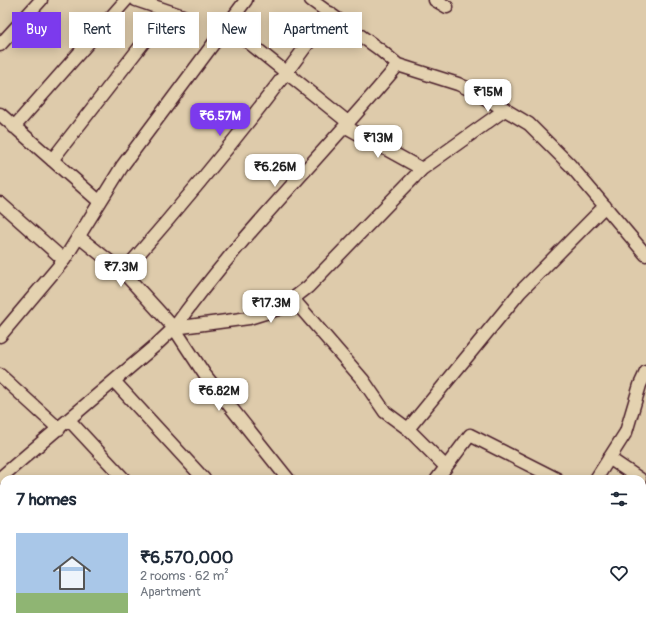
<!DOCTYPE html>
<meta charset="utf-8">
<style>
:root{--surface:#fff;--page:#f2f2f3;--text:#1f2937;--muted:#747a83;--accent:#7c3aed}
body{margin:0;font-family:Pangolin,sans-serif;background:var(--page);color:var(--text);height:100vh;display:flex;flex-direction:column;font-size:15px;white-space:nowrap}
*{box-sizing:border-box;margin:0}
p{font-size:13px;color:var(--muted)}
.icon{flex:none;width:22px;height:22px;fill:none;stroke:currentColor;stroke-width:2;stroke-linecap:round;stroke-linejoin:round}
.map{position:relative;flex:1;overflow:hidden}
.panel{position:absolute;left:0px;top:475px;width:646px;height:156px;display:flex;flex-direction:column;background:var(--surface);border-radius:12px 12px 0 0;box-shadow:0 2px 10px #0003}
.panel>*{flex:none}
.hud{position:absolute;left:12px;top:12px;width:400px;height:36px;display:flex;gap:8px}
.price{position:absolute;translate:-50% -34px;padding:0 9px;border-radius:8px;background:#fff;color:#222;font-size:13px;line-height:26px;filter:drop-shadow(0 1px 2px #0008)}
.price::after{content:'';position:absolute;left:50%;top:24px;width:12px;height:9px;margin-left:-6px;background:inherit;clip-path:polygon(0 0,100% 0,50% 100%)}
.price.on{background:var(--accent);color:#fff}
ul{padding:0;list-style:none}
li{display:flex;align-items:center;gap:12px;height:100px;padding:0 16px}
li span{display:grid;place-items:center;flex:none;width:112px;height:80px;border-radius:0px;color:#555}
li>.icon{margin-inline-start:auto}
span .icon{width:48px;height:48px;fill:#fffc;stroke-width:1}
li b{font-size:17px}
h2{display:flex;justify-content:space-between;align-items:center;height:48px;padding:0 16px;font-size:17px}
.pill{padding:0 14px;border-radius:0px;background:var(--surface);box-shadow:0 2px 10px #0003;font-size:14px;line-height:36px}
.pill.on{background:var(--accent);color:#fff}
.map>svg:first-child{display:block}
</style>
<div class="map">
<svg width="646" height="631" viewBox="0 0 646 631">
<rect width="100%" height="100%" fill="#decbab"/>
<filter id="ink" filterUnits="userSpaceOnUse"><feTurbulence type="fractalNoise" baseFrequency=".025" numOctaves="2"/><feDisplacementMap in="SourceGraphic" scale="8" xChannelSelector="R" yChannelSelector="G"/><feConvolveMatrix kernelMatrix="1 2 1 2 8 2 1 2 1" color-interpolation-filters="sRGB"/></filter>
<g filter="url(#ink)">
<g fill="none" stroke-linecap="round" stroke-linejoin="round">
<g stroke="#4a1f2b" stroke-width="15">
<path id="street" d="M 136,0 L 183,16
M 311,0 L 379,49 L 398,65 L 458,84 L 475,92 L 529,124 L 570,165 L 646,255
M 435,0 L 447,7
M 227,25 L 349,123
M 0,45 L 41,0
M 0,114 L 100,202
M 14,127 L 126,0
M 346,127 L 422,169
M 52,160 L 168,11
M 0,203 L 64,260
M 79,237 L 123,272 L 174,328 L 205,375 L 288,479
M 123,272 C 196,189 266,103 330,13
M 293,299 L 363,380 L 385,412 L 408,429 L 446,467
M 174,328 C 241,234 325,153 398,65
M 0,336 L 64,260 L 123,165 L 246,0
M 0,375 L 59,429
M 114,381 L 204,479
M 69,420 L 124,479
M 408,429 L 520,292 L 605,206
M 609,458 L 640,479
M 0,478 L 156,345 L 174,328 L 249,318 L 281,308 L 308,287 L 422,169 L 506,109
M 437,479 L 470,435 L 557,479
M 596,479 L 626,432 L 640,385 L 646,372
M 0,545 L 4,550
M 0,612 L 4,608
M 84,627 L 89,631
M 183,627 L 188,631
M 272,627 L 276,631
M 354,627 L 358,631
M 493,627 L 499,631
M 312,631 L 315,627
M 469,631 L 473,627"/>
</g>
<use href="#street" stroke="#e4d2b0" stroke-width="12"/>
</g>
</g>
</svg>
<b class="price" style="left:488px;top:113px">₹15M</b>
<b class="price on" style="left:220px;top:137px">₹6.57M</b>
<b class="price" style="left:378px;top:159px">₹13M</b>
<b class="price" style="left:275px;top:188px">₹6.26M</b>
<b class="price" style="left:121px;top:288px">₹7.3M</b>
<b class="price" style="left:271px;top:324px">₹17.3M</b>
<b class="price" style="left:219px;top:412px">₹6.82M</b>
<div class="hud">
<a class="pill on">Buy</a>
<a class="pill">Rent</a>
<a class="pill">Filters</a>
<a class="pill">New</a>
<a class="pill">Apartment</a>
</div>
<section class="panel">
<h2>7 homes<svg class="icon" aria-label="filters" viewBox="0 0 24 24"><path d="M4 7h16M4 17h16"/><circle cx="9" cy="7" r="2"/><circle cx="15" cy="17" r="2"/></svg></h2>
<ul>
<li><span style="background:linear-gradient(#a9c7e8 75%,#8fb573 0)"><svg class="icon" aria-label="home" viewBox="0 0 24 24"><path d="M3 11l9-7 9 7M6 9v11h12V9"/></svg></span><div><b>₹6,570,000</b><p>2 rooms · 62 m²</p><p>Apartment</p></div><svg class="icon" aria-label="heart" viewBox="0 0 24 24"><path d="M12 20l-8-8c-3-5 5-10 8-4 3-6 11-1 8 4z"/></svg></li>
</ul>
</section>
</div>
